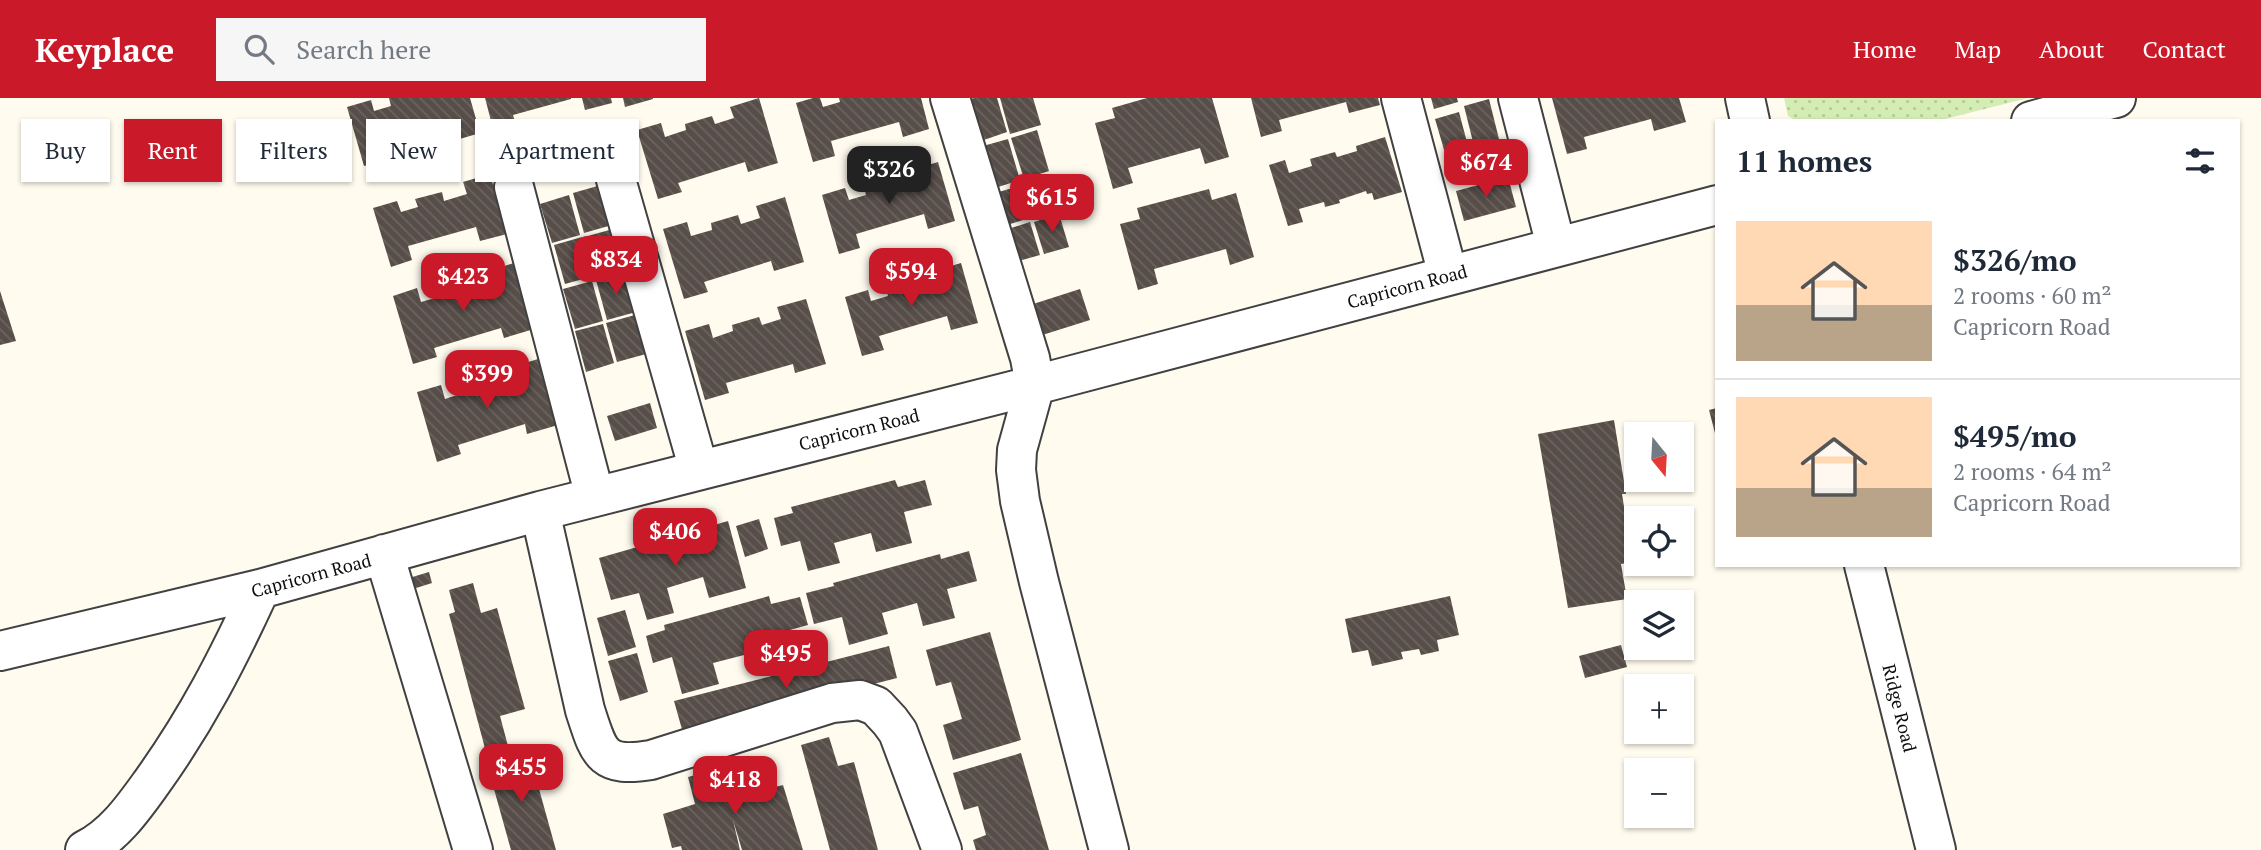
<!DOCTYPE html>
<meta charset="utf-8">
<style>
:root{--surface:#fff;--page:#f6f6f7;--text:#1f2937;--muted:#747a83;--line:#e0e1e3;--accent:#ca1a2a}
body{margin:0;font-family:"PT Serif",serif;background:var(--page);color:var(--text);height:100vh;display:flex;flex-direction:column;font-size:26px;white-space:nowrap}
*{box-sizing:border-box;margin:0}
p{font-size:23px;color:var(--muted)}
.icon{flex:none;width:38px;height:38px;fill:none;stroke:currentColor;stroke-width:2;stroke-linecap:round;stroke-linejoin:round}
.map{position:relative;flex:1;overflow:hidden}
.details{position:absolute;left:1715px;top:21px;width:525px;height:448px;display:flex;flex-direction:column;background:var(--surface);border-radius:0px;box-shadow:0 2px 5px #0004}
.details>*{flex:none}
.hud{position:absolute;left:21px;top:21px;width:665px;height:63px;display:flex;gap:14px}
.needle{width:46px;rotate:162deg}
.fabs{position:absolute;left:1624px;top:324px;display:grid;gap:14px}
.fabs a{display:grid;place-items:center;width:70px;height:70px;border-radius:0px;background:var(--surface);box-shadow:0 2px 5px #0004;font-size:35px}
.price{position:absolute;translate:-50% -60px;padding:0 16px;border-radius:14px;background:var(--accent);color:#fff;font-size:23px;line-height:46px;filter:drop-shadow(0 2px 4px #0008)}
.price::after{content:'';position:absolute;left:50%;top:42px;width:21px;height:16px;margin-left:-10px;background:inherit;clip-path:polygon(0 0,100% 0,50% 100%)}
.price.active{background:#222;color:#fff}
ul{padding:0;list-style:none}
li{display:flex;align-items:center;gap:21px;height:175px;padding:0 21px}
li+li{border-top:2px solid var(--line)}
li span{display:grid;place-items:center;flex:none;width:196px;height:140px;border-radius:0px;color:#555}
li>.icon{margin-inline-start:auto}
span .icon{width:84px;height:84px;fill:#fffc;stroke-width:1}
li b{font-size:30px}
h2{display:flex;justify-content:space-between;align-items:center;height:84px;padding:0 21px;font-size:30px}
.tag{padding:0 24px;border-radius:0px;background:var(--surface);box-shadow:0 2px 5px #0004;font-size:24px;line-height:63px}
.tag.active{background:var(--accent);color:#fff}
header{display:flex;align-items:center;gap:42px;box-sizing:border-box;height:98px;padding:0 35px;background:var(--accent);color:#fff}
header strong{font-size:33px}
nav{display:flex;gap:38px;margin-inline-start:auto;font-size:24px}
.search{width:490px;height:63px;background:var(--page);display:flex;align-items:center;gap:18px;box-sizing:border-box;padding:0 24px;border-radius:0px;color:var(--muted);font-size:26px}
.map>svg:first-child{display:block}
</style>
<header>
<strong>Keyplace</strong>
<div class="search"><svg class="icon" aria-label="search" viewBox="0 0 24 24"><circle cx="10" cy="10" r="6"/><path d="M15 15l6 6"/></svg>Search here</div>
<nav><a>Home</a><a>Map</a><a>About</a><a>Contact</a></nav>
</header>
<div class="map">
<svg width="2261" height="752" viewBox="0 0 2261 752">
<defs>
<pattern id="park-dots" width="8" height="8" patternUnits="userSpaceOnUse" patternTransform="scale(1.75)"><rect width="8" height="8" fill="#d4edb5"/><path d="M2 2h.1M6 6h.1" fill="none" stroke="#b5ca9a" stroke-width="1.8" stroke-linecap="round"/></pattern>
<pattern id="building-back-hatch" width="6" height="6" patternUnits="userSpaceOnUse" patternTransform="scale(1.75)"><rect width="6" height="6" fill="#584e49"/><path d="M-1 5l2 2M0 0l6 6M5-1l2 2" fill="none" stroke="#6b635f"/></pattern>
</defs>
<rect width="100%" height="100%" fill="#fffbef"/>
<path fill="url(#park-dots)" d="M 1784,0 L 2028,0 L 1937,23 L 1797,23 L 1788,18 Z"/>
<path fill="url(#building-back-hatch)" d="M 389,0 L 470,0 L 480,35 L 453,43 L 449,29 L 381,48 L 385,62 L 364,68 L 347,9 L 371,2 L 374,13 L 391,8 Z
M 485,0 L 571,0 L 571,1 L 513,17 L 517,31 L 495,38 Z
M 582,0 L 611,0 L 612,5 L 585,12 Z
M 623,0 L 653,0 L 653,1 L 625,9 Z
M 759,0 L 778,65 L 748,74 L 745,64 L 678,85 L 682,94 L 658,101 L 637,32 L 661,25 L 665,39 L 686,32 L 685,26 L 712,18 L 715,26 L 734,20 L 730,9 Z
M 813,0 L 820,0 L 823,9 L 840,4 L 839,0 L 921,0 L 929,31 L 903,39 L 899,24 L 831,43 L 835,58 L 813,64 L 796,5 Z
M 975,0 L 997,0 L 1007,34 L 981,43 L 970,1 Z
M 1000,0 L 1033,0 L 1041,27 L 1010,36 Z
M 1147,0 L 1212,0 L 1229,59 L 1205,66 L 1200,50 L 1128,70 L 1133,85 L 1113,91 L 1095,25 L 1115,20 L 1112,10 Z
M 1251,0 L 1378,0 L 1380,7 L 1349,15 L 1346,4 L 1279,22 L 1282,33 L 1261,39 Z
M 1431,0 L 1457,0 L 1458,4 L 1434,11 Z
M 1552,0 L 1679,0 L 1686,24 L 1654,33 L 1651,21 L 1584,39 L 1587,51 L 1567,56 Z
M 1489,1 L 1499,41 L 1474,48 L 1464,8 Z
M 1459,14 L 1468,48 L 1445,55 L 1435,21 Z
M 599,28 L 606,54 L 566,65 L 559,40 Z
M 1037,32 L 1049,73 L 1024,81 L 1011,40 Z
M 1385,39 L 1402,94 L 1374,102 L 1372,95 L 1367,96 L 1366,93 L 1339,102 L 1340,105 L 1325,109 L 1324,104 L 1299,111 L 1303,124 L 1288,128 L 1269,67 L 1285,62 L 1289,75 L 1312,68 L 1310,61 L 1335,54 L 1337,59 L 1357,53 L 1356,48 Z
M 1008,41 L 1020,82 L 995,90 L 983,48 Z
M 553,42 L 560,65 L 523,76 L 516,52 Z
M 938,64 L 955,123 L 928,131 L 924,116 L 856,136 L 860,150 L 839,156 L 822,97 L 845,90 L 849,102 L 866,97 L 864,89 L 890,81 L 892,90 L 914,84 L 911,72 Z
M 490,76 L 507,136 L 480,143 L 476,129 L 408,148 L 412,162 L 391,169 L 373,110 L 397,103 L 401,114 L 418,109 L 415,101 L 442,94 L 444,103 L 467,96 L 463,84 Z
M 1049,79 L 1059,111 L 1033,119 L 1024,87 Z
M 1508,79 L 1516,109 L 1464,123 L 1456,93 Z
M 601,87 L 612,127 L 584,135 L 573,95 Z
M 1020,88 L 1029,120 L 1004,128 L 995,95 Z
M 1209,91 L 1212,102 L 1236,95 L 1254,159 L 1230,167 L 1226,151 L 1154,171 L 1158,186 L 1138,192 L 1120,126 L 1140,121 L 1137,110 Z
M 569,97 L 580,137 L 552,145 L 540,106 Z
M 785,99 L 804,164 L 774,173 L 771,163 L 704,184 L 708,194 L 684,201 L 663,131 L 687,124 L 691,138 L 712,132 L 711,125 L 738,117 L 741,126 L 760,120 L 756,108 Z
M 1059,116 L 1069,149 L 1044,156 L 1034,124 Z
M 1030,124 L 1040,157 L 1015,164 L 1005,132 Z
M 613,131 L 624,171 L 596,179 L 584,139 Z
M 582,139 L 594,178 L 565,186 L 554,147 Z
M 514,165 L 534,231 L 504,240 L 501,230 L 434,250 L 437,259 L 413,266 L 393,198 L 417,190 L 421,204 L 442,198 L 440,191 L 467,183 L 470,191 L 489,186 L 485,174 Z
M 961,165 L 978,225 L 951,232 L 947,218 L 879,238 L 884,252 L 862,258 L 845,199 L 868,192 L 871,203 L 888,198 L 886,190 L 913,183 L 916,192 L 938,186 L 934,173 Z
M 625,174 L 636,214 L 607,222 L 596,182 Z
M 592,183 L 603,223 L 575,231 L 563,191 Z
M 1080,191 L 1090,222 L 1036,239 L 1027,208 Z
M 0,193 L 16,243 L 0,247 Z
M 806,201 L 826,266 L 795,275 L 793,266 L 726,285 L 729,295 L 705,302 L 685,233 L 709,226 L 713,240 L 733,233 L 732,227 L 759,219 L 762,227 L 781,221 L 777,209 Z
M 635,217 L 646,256 L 617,264 L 606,225 Z
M 603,226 L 614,265 L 586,274 L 575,233 Z
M 538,261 L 558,327 L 527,336 L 525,326 L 458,347 L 461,356 L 437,364 L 417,294 L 441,287 L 445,301 L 466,294 L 464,288 L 491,279 L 494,288 L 513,282 L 509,270 Z
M 650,305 L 657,330 L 615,343 L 607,318 Z
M 1717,310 L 1717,339 L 1716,339 L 1709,312 Z
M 1614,322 L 1626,396 L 1622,396 L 1633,464 L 1621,466 L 1627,501 L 1568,510 L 1538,336 Z
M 895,382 L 898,389 L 925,382 L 932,407 L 904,414 L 912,445 L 876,454 L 871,435 L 834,445 L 840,465 L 808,473 L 800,443 L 781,448 L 774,420 L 793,415 L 791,409 Z
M 759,421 L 768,451 L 745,459 L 736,428 Z
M 728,423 L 746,490 L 709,500 L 703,479 L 667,490 L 674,515 L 647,522 L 639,495 L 611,502 L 599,460 Z
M 969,453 L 977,483 L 947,491 L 955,520 L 923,528 L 917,505 L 882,515 L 888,536 L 849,547 L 842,519 L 814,526 L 806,495 L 834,488 L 833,485 L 940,456 L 941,461 Z
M 429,474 L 432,485 L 413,491 L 409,480 Z
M 473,485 L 481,515 L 497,510 L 525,611 L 500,618 L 508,648 L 486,654 L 449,516 L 455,514 L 449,492 Z
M 769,498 L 771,506 L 800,499 L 808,527 L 779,535 L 787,564 L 753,573 L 748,556 L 713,565 L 719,586 L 682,596 L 672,559 L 653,565 L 646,538 L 665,532 L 664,527 Z
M 1450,498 L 1459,537 L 1437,542 L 1439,553 L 1421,557 L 1419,551 L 1401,554 L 1403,561 L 1372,568 L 1368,552 L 1352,555 L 1345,521 Z
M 625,512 L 636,549 L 608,558 L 597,520 Z
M 990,534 L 1021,642 L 953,662 L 943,627 L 962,621 L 951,584 L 936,588 L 926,552 Z
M 1621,547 L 1627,569 L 1585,580 L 1579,558 Z
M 889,548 L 897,580 L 683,635 L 674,603 Z
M 637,555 L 648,594 L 620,603 L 608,563 Z
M 829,639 L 838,668 L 854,664 L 878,752 L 830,752 L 801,647 Z
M 529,655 L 556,752 L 511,752 L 487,666 Z
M 1021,655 L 1049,752 L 976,752 L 973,742 L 986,737 L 978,708 L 964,712 L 953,675 Z
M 757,659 L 767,691 L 783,687 L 803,752 L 742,752 L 733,722 L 740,752 L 682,752 L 681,748 L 672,750 L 663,716 L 695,706 L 688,679 L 711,673 L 718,700 L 726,699 L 727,704 L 743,698 L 734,666 Z"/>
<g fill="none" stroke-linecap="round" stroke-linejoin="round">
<g stroke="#414141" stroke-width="42">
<path id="minor" d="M 950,0 L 1030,260 L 1035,287 L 1017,352 L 1016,372 L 1020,403 L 1039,484 L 1109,752
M 1401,0 L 1448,177
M 1518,0 L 1556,148
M 1745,0 L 1750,23
M 2031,23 L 2116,0
M 615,78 L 699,372
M 514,89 L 595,399
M 540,413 L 585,612 C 599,655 601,670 651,662 L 832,605 L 860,602 L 876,608 L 890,623 L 898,634 L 942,752
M 384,456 L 473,752
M 1864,467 L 1936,752
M 0,553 L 260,491 L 540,413 L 1035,287 L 1717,107
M 85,752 C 114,738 134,709 152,684 C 197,621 228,561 260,491"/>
</g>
<use href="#minor" stroke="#fff" stroke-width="38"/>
</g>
<g text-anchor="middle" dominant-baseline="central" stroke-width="7" stroke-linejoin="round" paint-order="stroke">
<g font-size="18" fill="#0e0e0e" stroke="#fff">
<text transform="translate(1407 188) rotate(-15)">Capricorn Road</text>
<text transform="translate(859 331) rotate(-14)">Capricorn Road</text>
<text transform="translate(311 477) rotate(-15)">Capricorn Road</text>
<text transform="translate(1900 610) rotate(76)">Ridge Road</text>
</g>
</g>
</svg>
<div class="fabs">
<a><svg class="needle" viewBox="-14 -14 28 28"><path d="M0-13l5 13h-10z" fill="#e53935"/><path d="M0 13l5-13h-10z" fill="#747a83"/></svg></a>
<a><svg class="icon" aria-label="locate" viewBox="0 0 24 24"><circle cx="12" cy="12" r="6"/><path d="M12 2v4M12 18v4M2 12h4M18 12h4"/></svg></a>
<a><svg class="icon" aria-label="layers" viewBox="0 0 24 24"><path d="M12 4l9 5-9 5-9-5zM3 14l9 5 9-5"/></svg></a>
<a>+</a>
<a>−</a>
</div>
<b class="price" style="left:1486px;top:101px">$674</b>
<b class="price active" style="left:889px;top:108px">$326</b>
<b class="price" style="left:1052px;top:136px">$615</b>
<b class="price" style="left:616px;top:198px">$834</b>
<b class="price" style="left:911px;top:210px">$594</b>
<b class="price" style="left:463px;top:215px">$423</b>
<b class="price" style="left:487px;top:312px">$399</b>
<b class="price" style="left:675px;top:470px">$406</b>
<b class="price" style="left:786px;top:592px">$495</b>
<b class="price" style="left:521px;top:706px">$455</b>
<b class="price" style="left:735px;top:718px">$418</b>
<div class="hud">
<a class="tag">Buy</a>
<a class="tag active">Rent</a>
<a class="tag">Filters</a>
<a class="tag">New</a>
<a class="tag">Apartment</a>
</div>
<section class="details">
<h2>11 homes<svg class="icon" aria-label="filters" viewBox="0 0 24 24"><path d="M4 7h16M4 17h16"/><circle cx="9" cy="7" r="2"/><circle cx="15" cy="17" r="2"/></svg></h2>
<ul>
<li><span style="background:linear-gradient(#ffd9b3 60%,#b9a48a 0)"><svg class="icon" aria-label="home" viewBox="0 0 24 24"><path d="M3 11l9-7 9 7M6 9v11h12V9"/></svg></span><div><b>$326/mo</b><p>2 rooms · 60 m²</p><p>Capricorn Road</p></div></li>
<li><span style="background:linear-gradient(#ffd9b3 65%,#b9a48a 0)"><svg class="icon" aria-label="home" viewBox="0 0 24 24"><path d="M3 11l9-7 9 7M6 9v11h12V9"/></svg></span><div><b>$495/mo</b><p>2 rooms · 64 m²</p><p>Capricorn Road</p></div></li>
</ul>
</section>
</div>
